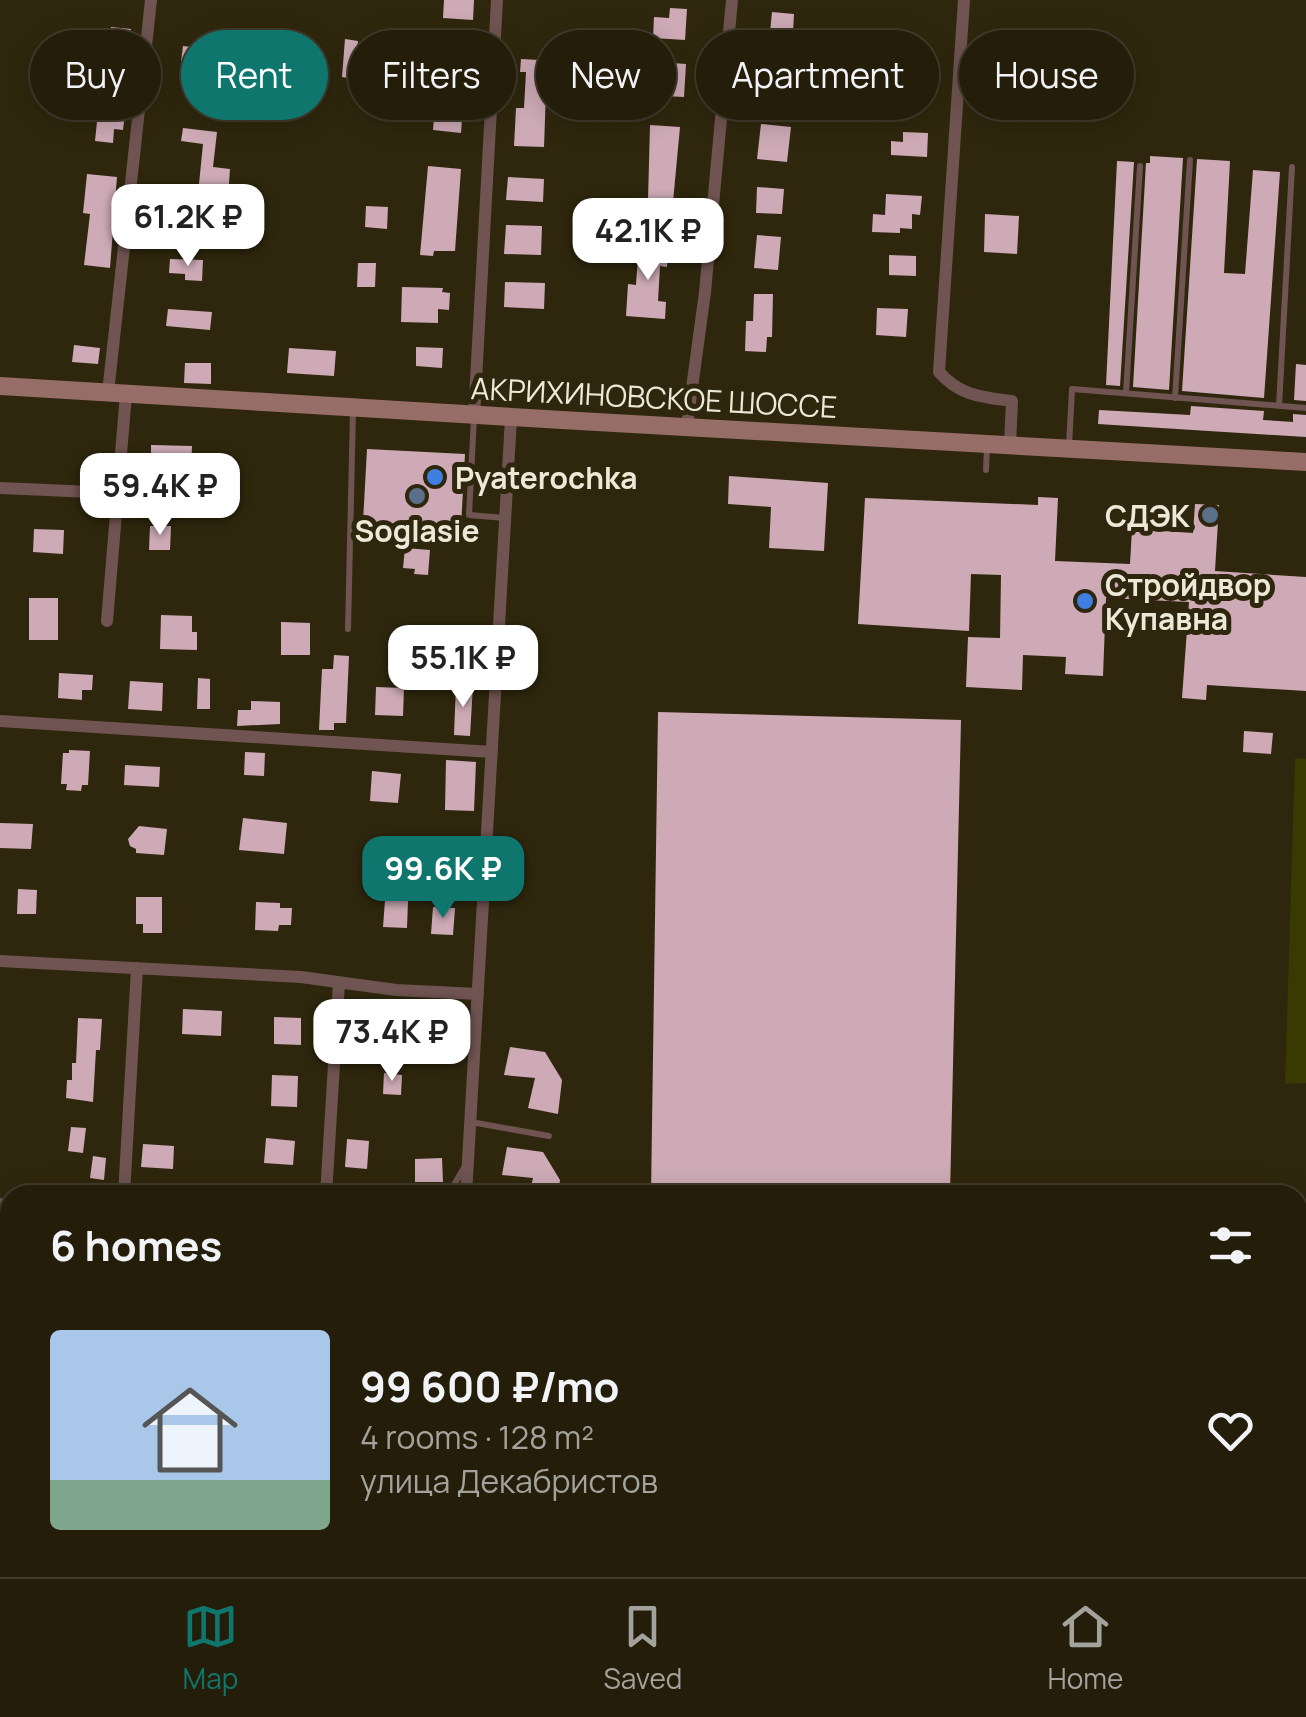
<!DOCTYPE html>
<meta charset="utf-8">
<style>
:root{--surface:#231d0a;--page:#2f2a18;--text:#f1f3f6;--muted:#a3a29c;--line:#403b2b;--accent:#0f766e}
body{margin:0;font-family:Manrope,sans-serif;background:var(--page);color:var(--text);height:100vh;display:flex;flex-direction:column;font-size:38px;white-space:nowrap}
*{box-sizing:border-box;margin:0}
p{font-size:32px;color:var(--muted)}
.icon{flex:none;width:55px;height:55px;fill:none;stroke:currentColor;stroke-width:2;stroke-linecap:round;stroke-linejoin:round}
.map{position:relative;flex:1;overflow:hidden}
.side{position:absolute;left:0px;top:1185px;width:1308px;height:392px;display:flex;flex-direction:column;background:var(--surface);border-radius:30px 30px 0 0;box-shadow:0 5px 25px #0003,0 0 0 2px var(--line)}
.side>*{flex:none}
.banner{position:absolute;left:30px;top:30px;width:1248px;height:90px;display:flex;gap:20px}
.price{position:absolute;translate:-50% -85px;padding:0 22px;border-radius:20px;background:#fff;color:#222;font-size:32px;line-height:65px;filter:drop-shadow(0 2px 5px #0008)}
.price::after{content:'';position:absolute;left:50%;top:60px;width:30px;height:22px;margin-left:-15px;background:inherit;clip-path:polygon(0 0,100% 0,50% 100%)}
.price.selected{background:var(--accent);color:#fff}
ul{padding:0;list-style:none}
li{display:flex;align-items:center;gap:30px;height:250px;padding:0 50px}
li span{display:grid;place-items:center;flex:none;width:280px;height:200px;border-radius:10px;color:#555}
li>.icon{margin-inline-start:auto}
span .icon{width:120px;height:120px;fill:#fffc;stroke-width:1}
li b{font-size:42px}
h2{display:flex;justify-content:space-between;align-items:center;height:120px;padding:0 50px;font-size:42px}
.pill{padding:0 35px;border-radius:45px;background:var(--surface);box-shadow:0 5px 25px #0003,0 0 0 2px var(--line);font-size:35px;line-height:90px}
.pill.selected{background:var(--accent);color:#fff}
.menu{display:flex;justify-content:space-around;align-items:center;height:140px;border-top:2px solid var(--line);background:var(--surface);font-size:28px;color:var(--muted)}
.menu a{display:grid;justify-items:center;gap:5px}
.menu .selected{color:var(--accent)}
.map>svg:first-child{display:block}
</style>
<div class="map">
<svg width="1306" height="1577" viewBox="0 0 1306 1577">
<rect width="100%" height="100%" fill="#2f270d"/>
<path fill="#383a01" d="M 1295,758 L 1306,759 L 1306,1083 L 1285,1084 Z"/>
<path fill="#cdaab6" d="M 444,0 L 474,0 L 473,20 L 443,18 Z
M 670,8 L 687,9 L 685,40 L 653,38 L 654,17 L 669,18 Z
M 772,12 L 794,14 L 789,104 L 754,103 L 754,64 L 767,64 Z
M 111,27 L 131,29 L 128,59 L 109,57 Z
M 240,28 L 278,33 L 275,60 L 237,56 Z
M 345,39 L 358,41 L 355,79 L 342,77 Z
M 440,45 L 466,46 L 466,56 L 471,56 L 470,77 L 465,77 L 461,133 L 433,130 Z
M 183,46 L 208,49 L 206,65 L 181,62 Z
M 521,59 L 558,61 L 557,92 L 546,91 L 544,147 L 514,146 L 516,108 L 524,108 L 526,72 L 520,72 Z
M 646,61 L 686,64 L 684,97 L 644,95 Z
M 910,76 L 928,77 L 927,99 L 908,98 Z
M 219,87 L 241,88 L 240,107 L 218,106 Z
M 99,102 L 126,105 L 123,130 L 114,129 L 113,143 L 95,141 Z
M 761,124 L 791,127 L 787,162 L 757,159 Z
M 650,125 L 680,127 L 673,202 L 648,200 Z
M 183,128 L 217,132 L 213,167 L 230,169 L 228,197 L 198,194 L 203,144 L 181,141 Z
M 903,132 L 928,133 L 927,157 L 891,155 L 891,141 L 903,142 Z
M 1150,156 L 1183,158 L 1169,390 L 1133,387 L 1146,163 L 1150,163 Z
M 1197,159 L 1230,161 L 1224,273 L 1245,274 L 1253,170 L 1280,172 L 1264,398 L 1182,391 Z
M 1117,161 L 1134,162 L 1120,386 L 1106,385 Z
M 428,166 L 461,169 L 455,251 L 434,251 L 433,256 L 420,255 Z
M 87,174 L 117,177 L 110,268 L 84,265 L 90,214 L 83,213 Z
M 508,177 L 544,179 L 543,202 L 506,200 Z
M 757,187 L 784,189 L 782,214 L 756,213 Z
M 886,194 L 922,196 L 920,215 L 912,214 L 912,229 L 900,228 L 900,233 L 872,232 L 873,214 L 885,215 Z
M 366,206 L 388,207 L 387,229 L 365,227 Z
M 985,214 L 1019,216 L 1017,254 L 984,252 Z
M 204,218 L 234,221 L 232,245 L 201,242 Z
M 506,225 L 542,226 L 541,255 L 504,254 Z
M 757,235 L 781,237 L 778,270 L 754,268 Z
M 639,243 L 669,245 L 667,267 L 660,266 L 658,301 L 666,302 L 665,319 L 626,316 L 628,284 L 636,285 Z
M 889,255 L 916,256 L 916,276 L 889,275 Z
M 170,259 L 203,260 L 202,281 L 185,280 L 185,274 L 169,273 Z
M 358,263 L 376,263 L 375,287 L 357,287 Z
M 505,282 L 545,283 L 544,309 L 504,307 Z
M 402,287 L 443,288 L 442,292 L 450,293 L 449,310 L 438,309 L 438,323 L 401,322 Z
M 754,294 L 773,294 L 772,337 L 767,337 L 766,352 L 745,351 L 746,321 L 753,321 Z
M 877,308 L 908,309 L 906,337 L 876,335 Z
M 168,309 L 212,312 L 210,330 L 166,326 Z
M 74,345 L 100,348 L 98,364 L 72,362 Z
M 416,347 L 443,348 L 442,368 L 416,366 Z
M 289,348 L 336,351 L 334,376 L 287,373 Z
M 185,363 L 211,363 L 211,384 L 184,383 Z
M 1296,364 L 1306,365 L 1306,401 L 1294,400 Z
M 1191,406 L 1264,411 L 1263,420 L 1293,422 L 1293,414 L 1306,415 L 1306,437 L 1098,424 L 1099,410 L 1190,415 Z
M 151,445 L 192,446 L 191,468 L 169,467 L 169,461 L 151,460 Z
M 367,449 L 465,454 L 461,527 L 363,522 Z
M 729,476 L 828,483 L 824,551 L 769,548 L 771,507 L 728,504 Z
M 1038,497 L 1058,498 L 1055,561 L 1130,564 L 1132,529 L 1193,533 L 1195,504 L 1219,505 L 1215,571 L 1306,577 L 1306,691 L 1207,685 L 1206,700 L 1182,698 L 1189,602 L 1106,598 L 1103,676 L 1065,674 L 1066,657 L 1023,655 L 1022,690 L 966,687 L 968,637 L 1000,638 L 1001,575 L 971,574 L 969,631 L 858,624 L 865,498 L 1038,505 Z
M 150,526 L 171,526 L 170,550 L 149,550 Z
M 34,529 L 64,530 L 63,554 L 33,552 Z
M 405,548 L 430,550 L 428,575 L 414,574 L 415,569 L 403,568 Z
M 29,598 L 58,598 L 58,640 L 29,640 Z
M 161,615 L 192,616 L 192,632 L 197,632 L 197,650 L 160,649 Z
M 281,622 L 310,623 L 310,655 L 281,655 Z
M 334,655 L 349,656 L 346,723 L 334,723 L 334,730 L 319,730 L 322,669 L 333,669 Z
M 59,673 L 93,675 L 92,690 L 82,690 L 82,700 L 58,698 Z
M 198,678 L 210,679 L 210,709 L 197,709 Z
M 130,681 L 163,683 L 162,711 L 128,709 Z
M 456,684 L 473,685 L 470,736 L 454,735 Z
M 376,687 L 404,688 L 403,716 L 375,715 Z
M 251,701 L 280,702 L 280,724 L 237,726 L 238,710 L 251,710 Z
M 658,712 L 961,720 L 950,1195 L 651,1195 Z
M 1244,731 L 1273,733 L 1271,754 L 1243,752 Z
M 69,750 L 90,751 L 88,785 L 82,785 L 81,791 L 66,790 L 67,784 L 61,784 L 63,753 L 69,753 Z
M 245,752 L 265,753 L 264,776 L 244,775 Z
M 446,760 L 476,762 L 474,811 L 445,810 Z
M 125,765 L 160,767 L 159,787 L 124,785 Z
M 372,771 L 401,774 L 398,803 L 370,801 Z
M 243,818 L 287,823 L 284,854 L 239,850 Z
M 0,823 L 33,824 L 31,849 L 0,848 Z
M 139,826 L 167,829 L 164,855 L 136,853 L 136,849 L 130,846 L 128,839 Z
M 379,848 L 448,854 L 447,875 L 377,873 Z
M 18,889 L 37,890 L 36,914 L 17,914 Z
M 136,897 L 162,897 L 162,933 L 143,933 L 143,924 L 136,924 Z
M 385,900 L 408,901 L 407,928 L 383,927 Z
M 256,902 L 280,903 L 280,908 L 292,908 L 291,925 L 279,925 L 278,931 L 255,930 Z
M 433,907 L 455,908 L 453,935 L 431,934 Z
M 183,1009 L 222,1011 L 221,1036 L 182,1034 Z
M 274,1017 L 301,1018 L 301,1045 L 274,1044 Z
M 78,1018 L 102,1019 L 100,1050 L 96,1050 L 93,1102 L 66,1098 L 67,1080 L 72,1080 L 72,1063 L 76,1063 Z
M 359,1018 L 394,1021 L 394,1027 L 412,1028 L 411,1050 L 393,1048 L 392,1053 L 357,1051 Z
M 510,1047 L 545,1052 L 562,1080 L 558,1114 L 528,1108 L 535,1078 L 504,1075 Z
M 384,1073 L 402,1075 L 401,1095 L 383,1094 Z
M 272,1075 L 298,1076 L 297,1107 L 271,1106 Z
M 71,1127 L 86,1128 L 83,1153 L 68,1151 Z
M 266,1138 L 295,1141 L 293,1165 L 264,1163 Z
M 347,1139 L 369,1141 L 367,1169 L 345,1167 Z
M 143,1144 L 174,1146 L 173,1169 L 141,1167 Z
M 507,1147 L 543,1152 L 560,1180 L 558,1195 L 529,1195 L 533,1178 L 502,1175 Z
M 93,1156 L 106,1158 L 104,1180 L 90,1178 Z
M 442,1158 L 443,1182 L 415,1182 L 415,1159 Z"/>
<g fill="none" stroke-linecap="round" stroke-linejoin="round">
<path stroke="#6f5451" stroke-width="6" d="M 1126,393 L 1140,166
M 1175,398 L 1190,160
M 1279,406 L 1292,167
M 474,417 L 469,515 L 505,518
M 1069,446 L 1072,389 L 1306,408
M 986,470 L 987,446
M 348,629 L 353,411
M 471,1122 L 549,1136
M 448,1195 L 465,1166
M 311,1577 L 313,1568"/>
<path stroke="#6f5451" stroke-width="12" d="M 964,0 L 939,372 C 960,396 982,397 1012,401 L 1010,444
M 108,393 L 151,0
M 474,416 L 497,0
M 687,425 L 705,292 L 732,0
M 0,488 L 116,493
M 107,621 L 126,394
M 0,721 L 492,752
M 0,961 L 301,977 L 396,990 L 478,994
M 124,1195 L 137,968
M 326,1195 L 339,983
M 466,1195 L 511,418
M 0,1204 L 10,1205
M 0,1417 L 10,1461
M 36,1568 L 38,1577
M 434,1577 L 435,1568"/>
<path stroke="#976d68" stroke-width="18" d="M 0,386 C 435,415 871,436 1306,462"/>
</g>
<g fill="#3f7fe0" stroke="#2f270d" stroke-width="4">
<circle cx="435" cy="477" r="10"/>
<circle cx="1085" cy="601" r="10"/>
</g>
<g fill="#5c6f8a" stroke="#2f270d" stroke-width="4">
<circle cx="417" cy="496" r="10"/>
<circle cx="1210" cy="515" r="10"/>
</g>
<g text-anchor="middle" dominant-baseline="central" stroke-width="10" stroke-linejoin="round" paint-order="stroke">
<g font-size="30" fill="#ede9d9" stroke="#2f270d">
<text transform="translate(654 397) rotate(3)">АКРИХИНОВСКОЕ ШОССЕ</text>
</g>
<g font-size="30" font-weight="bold" fill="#ede9d9" stroke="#2f270d" text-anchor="start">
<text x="455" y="477">Pyaterochka</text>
<text x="1190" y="515" text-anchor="end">СДЭК</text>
<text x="417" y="530" text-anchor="middle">Soglasie</text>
<text x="1105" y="584">Стройдвор<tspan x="1105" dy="34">Купавна</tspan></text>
</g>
</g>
</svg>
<b class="price" style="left:188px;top:269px">61.2K ₽</b>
<b class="price" style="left:648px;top:283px">42.1K ₽</b>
<b class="price" style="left:160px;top:538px">59.4K ₽</b>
<b class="price" style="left:463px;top:710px">55.1K ₽</b>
<b class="price selected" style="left:443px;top:921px">99.6K ₽</b>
<b class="price" style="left:392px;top:1084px">73.4K ₽</b>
<div class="banner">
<a class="pill">Buy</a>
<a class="pill selected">Rent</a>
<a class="pill">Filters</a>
<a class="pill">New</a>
<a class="pill">Apartment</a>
<a class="pill">House</a>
</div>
<section class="side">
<h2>6 homes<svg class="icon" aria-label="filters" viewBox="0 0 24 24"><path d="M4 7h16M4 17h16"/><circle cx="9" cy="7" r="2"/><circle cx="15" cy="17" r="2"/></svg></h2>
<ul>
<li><span style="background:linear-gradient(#a9c7e8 75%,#7fa58c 0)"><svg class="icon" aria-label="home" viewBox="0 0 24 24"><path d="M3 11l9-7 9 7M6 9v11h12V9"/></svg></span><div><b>99 600 ₽/mo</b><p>4 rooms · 128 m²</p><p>улица Декабристов</p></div><svg class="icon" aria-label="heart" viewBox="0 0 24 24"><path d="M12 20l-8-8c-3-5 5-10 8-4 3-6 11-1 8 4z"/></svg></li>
</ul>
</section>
</div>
<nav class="menu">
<a class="selected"><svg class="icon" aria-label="map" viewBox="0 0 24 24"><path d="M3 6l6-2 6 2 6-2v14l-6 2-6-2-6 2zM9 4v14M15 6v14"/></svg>Map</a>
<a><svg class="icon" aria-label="saved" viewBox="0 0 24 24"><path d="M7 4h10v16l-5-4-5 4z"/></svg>Saved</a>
<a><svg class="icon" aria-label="home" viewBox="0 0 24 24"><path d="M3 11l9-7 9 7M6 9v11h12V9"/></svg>Home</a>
</nav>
